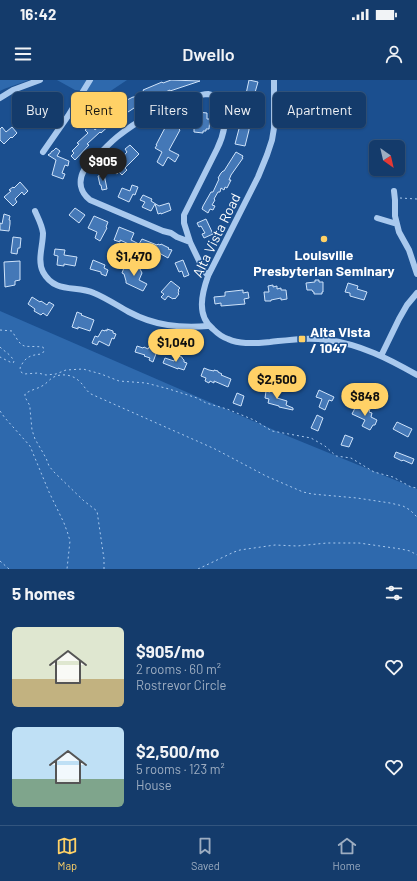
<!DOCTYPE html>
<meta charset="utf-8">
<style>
:root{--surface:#143b6b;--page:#214673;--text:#f1f3f6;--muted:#9dadc1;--line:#33557e;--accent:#ffd166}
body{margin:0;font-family:Barlow,sans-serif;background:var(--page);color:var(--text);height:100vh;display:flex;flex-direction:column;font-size:15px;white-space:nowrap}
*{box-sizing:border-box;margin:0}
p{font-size:13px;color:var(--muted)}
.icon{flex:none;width:22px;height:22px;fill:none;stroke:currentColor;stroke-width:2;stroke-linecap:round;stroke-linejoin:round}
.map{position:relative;height:489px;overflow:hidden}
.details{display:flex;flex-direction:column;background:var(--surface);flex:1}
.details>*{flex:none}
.guide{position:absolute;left:12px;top:12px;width:393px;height:36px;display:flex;gap:8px}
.needle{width:26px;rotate:146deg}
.controls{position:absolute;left:369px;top:60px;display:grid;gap:8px}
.controls a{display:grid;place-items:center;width:36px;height:36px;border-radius:6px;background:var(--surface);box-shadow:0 1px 3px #0004,0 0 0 1px var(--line);font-size:20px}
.price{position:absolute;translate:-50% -34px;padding:0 9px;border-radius:14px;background:var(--accent);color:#111;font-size:13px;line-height:26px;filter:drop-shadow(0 1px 2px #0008)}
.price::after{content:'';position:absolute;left:50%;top:24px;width:12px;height:9px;margin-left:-6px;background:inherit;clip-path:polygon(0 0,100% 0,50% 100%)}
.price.active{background:#222;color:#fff}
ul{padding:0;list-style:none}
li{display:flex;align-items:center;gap:12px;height:100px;padding:0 12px}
li span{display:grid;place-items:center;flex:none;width:112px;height:80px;border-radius:6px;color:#555}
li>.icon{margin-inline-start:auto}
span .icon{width:48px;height:48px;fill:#fffc;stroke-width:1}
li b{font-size:17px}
h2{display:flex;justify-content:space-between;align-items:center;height:48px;padding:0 12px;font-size:17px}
.pill{padding:0 14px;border-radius:6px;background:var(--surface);box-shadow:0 1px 3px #0004,0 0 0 1px var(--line);font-size:14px;line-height:36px}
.pill.active{background:var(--accent);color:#111}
.status{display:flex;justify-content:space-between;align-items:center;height:28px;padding:0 20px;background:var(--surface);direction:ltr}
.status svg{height:11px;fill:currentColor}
header{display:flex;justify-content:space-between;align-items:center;height:52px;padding:0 12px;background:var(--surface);font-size:18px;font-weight:600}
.dock{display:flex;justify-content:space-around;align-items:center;height:56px;border-top:1px solid var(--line);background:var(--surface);font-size:11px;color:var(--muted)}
.dock a{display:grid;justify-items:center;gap:2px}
.dock .active{color:var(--accent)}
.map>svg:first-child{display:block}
</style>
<div class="status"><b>16:42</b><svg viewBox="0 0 49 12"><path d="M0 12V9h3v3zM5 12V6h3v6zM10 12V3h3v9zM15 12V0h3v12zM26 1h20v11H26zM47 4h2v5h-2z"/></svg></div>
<header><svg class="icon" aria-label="menu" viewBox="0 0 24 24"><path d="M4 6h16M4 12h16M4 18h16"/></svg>Dwello<svg class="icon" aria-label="person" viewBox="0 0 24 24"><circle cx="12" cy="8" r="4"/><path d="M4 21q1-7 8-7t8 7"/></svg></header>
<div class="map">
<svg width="417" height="489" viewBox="0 0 417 489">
<rect width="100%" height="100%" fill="#1b4f8f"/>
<path fill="#2e69ad" d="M 0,0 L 29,0 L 4,9 L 0,11 Z
M 57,0 L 127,0 L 106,14 L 75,10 Z
M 0,231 L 290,357 L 417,409 L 417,489 L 0,489 Z"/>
<path fill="#4478b7" stroke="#cfe3fa" d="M 171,0 L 200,1 L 170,11 L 170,10 L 143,22 L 113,42 L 101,53 L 100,52 L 87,64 L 89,65 L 75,80 L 71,76 L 74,73 L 72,71 L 79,64 L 77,63 L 88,53 L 85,50 L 91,45 L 95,50 L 105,41 L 103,39 L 105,31 L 109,32 L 122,22 L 121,21 L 126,18 L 127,20 L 133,17 L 134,17 L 144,12 L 143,10 L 162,2 L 163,3 Z
M 249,0 L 258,2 L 254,16 L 246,14 Z
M 61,14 L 63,21 L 58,22 L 60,27 L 49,30 L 48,26 L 45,27 L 43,19 Z
M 32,23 L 37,33 L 31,36 L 32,38 L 26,41 L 19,30 Z
M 244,24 L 249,24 L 249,50 L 245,66 L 235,64 L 240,45 L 238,45 L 238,39 L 240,39 L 240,25 L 244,25 Z
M 198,32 L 207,33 L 207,39 L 210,39 L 209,49 L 206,49 L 206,51 L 203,51 L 203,53 L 194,52 L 194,46 L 198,47 L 199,38 L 198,38 Z
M 170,41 L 180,47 L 179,49 L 180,50 L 169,70 L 179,75 L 175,82 L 168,77 L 163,86 L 157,82 L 162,72 L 155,68 L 157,65 L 156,65 L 167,44 L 168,44 Z
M 2,47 L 6,52 L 12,47 L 17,53 L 12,58 L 11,57 L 4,64 L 0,60 L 0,49 Z
M 130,65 L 139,74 L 125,88 L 127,90 L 122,95 L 119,92 L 117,94 L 111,89 L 127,72 L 125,69 Z
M 56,68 L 60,71 L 57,76 L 69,81 L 68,86 L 65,85 L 62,93 L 65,94 L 63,99 L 52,95 L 56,80 L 48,75 L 49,74 L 50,74 L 52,71 L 53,71 Z
M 236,72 L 243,76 L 242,78 L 243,78 L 231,95 L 229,100 L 231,100 L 227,108 L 225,107 L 224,110 L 221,108 L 220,112 L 218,112 L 214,119 L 215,120 L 212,125 L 215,126 L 213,130 L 210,129 L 208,133 L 202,129 L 203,126 L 211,112 L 213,112 L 219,99 L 218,98 L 221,93 L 223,91 L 224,91 Z
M 104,94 L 107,109 L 102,110 L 101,105 L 100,105 L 98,96 Z
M 20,102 L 28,111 L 24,115 L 22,112 L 15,119 L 17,122 L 13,126 L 4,117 L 11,111 L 9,110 L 13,107 L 14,108 Z
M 132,105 L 138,107 L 135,115 L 133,114 L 129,122 L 118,117 L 122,108 L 130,111 Z
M 143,115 L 152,119 L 151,121 L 159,126 L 169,123 L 171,130 L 161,134 L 161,133 L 158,134 L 155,124 L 151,131 L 142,127 L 145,122 L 140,120 Z
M 75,128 L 85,135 L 79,143 L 69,135 Z
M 4,134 L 10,136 L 9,140 L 10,140 L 10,144 L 9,151 L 0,150 L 0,143 L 2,144 Z
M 94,136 L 108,142 L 106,147 L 107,148 L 100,161 L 95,158 L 97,152 L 88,148 Z
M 206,139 L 213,154 L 204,158 L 202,154 L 205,153 L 201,146 L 199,147 L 197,143 Z
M 119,147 L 134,153 L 131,160 L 139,164 L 142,159 L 157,165 L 158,164 L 160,165 L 161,164 L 169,168 L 168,169 L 172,170 L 168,178 L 152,169 L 150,173 L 148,172 L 145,173 L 138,170 L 137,172 L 130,169 L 132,166 L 131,165 L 120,160 L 120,162 L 114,160 Z
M 13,157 L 21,158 L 20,168 L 18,168 L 17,174 L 11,173 Z
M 55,169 L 65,170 L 64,175 L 77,177 L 75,186 L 64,184 L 64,186 L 57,185 L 58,176 L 54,175 Z
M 93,180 L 105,185 L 104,188 L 108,190 L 106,196 L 101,194 L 101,192 L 90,189 Z
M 183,180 L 189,195 L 184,197 L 182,191 L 179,192 L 175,183 Z
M 20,181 L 20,200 L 15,201 L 15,205 L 5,207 L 4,182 Z
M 125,185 L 130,187 L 130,186 L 133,186 L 140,189 L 142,193 L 139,200 L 147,204 L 143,211 L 126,203 L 126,201 L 124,194 L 122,193 Z
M 315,200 L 319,200 L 319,202 L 323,202 L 323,212 L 322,212 L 322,214 L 314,214 L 314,212 L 313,212 L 312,210 L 307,210 L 306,203 L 315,202 Z
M 171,201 L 180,208 L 178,210 L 179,211 L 178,213 L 179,214 L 175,219 L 174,218 L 173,219 L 168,216 L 165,220 L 161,217 L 164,214 L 161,212 Z
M 348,203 L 358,206 L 357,209 L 367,212 L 364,220 L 350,216 L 350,213 L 345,212 Z
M 273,205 L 273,207 L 277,206 L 277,209 L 281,208 L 281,210 L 286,210 L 287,219 L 281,220 L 281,218 L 271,220 L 271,221 L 265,221 L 264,212 L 269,212 L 268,206 Z
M 243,210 L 243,213 L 248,212 L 249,218 L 244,219 L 245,224 L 221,226 L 221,223 L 215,224 L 214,217 L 225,216 L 225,212 Z
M 32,217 L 40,222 L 41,221 L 47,225 L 49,222 L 54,225 L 47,236 L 43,233 L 41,235 L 34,231 L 35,229 L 28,224 Z
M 77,232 L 82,234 L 81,235 L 94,240 L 90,251 L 78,247 L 78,249 L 72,247 Z
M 107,249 L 113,251 L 113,253 L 116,254 L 114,259 L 112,258 L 109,266 L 99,261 L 97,265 L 92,263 L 95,256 L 98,257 L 102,250 L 105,251 L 105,250 L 107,251 Z
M 137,266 L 143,268 L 144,267 L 148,269 L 149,267 L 151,268 L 155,267 L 157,271 L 153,282 L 149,280 L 150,278 L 144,276 L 145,275 L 135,272 Z
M 176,276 L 178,277 L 178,276 L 182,277 L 182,278 L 184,280 L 184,282 L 187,283 L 184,290 L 178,288 L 178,289 L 163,283 L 165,278 L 174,281 Z
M 204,288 L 209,290 L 214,291 L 214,290 L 218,291 L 218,292 L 222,294 L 221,295 L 231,299 L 228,307 L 214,301 L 214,303 L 210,301 L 209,303 L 205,301 L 206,298 L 201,296 Z
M 319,310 L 334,317 L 332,321 L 329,320 L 325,330 L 319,327 L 322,319 L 316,317 Z
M 266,311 L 270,312 L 271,311 L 278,314 L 277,318 L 287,321 L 286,325 L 293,328 L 293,330 L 279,327 L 279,326 L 268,323 L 269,319 L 265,318 Z
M 237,313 L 244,316 L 241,326 L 233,323 Z
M 360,325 L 370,329 L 369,332 L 372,333 L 371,337 L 377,340 L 375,345 L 373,345 L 370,350 L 362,346 L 365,340 L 352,334 L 356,326 L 359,327 Z
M 317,335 L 323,338 L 318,351 L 311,348 Z
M 397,342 L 412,349 L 408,357 L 393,349 Z
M 345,355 L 353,358 L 349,367 L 341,365 Z
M 396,372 L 414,379 L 412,384 L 403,380 L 402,381 L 394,377 Z"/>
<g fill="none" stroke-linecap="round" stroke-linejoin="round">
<path stroke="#a9c9ee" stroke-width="1" stroke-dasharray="2 3" stroke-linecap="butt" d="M 400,118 L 417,119
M 0,250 L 12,251 C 24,271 21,265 43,267 L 44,271 L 42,274 C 30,275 25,277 20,288 L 21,292 L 24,294 L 38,293 L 46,295 L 56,294 L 66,290 L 83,289 L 101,294 L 119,301 L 146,303 L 169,309 L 197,318 L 206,323 L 227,329 L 254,340 L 272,351 L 311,358 L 325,366 L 336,376 L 351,378 L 374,392 L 393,397 L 411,407 L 417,408
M 0,267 C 5,272 12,275 14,282 L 12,283 L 0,277
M 0,331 L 5,338 L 30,366 L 49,412 L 64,443 L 68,454 L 70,461 L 67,489
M 0,481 L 9,489
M 104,489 L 104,479 L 97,431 L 84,421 L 54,392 L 49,386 L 46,378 L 35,359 L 32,350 L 30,329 L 30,326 L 25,317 L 25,314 C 30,310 37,309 42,306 C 46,304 49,300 52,298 C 60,293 72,294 79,301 C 84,305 86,311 91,314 L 215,369 L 266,396 L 303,412 L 312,414 L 357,418 L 390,423 L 403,426 L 410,430 L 417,437
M 198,489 L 234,472 L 240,470 L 275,465 L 297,466 L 327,463 L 359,463 L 401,469 L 410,471 L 417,475"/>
<path stroke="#a9c9ee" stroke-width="6" d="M 274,0 L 274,48 L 272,60 L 267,75 L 258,97 L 208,196 C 202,213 196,236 213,249 C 217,253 222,257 228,259 C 241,265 255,263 270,262 C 289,260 308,257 327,260 C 360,264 389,279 417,295
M 0,18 L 13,10 L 40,0
M 43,72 L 68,36 L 90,0
M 394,111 L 395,120 L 395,136 L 399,152 L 409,170 L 417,194
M 35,131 C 38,138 42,145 43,153 C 43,166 37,180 43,192 C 55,214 76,205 94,213 C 106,218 118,226 129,232 C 155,246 180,248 208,246
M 377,138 L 397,144
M 190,162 L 184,143 L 184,135 L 217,69 C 223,57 229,37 222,24 C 219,19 214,15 208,14 C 201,14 194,17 187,19 C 161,29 139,39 117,57 C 105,67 95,79 84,90 C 78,101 80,112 90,120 L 163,151 L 171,153 L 177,157 L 190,162 L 203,189 L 208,196
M 381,276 L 399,239 L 407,225 L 417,213"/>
</g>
<g fill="#ffd166" stroke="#1b4f8f" stroke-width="1.5">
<circle cx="324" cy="159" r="4"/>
<rect x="298" y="255" width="8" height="8" rx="2"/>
</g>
<g text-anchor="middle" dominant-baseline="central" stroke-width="3" stroke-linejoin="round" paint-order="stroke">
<g font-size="14" fill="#fff" stroke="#1b4f8f">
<text transform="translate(216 155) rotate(-64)">Alta Vista Road</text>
</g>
<g font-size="14" font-weight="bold" fill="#fff" stroke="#1b4f8f">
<text x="324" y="174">Louisville<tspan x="324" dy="16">Presbyterian Seminary</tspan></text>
<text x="310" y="251" text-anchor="start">Alta Vista<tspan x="310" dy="16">/ 1047</tspan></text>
</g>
</g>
</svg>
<div class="controls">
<a><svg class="needle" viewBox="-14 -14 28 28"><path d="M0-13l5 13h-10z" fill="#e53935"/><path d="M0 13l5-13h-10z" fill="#9dadc1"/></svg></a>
</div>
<b class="price active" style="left:103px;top:102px">$905</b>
<b class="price" style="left:134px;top:197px">$1,470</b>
<b class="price" style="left:176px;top:283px">$1,040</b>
<b class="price" style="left:277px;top:320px">$2,500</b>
<b class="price" style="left:365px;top:337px">$848</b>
<div class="guide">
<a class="pill">Buy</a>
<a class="pill active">Rent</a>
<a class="pill">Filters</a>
<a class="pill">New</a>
<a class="pill">Apartment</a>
</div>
</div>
<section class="details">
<h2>5 homes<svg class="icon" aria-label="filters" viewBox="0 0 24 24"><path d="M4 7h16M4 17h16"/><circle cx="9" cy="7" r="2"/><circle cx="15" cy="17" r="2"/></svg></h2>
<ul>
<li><span style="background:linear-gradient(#dfe7d0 65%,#c2b280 0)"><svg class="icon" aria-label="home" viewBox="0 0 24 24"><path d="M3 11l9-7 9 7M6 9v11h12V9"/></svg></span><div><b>$905/mo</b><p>2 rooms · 60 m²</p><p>Rostrevor Circle</p></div><svg class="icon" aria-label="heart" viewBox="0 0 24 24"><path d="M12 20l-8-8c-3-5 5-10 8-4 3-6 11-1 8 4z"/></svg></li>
<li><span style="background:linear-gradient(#bfe0f5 65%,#7fa58c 0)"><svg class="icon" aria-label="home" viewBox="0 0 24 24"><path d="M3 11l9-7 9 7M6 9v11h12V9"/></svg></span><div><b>$2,500/mo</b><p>5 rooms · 123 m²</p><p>House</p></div><svg class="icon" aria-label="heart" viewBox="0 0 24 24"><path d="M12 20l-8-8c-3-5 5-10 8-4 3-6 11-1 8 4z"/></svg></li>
</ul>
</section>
<nav class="dock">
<a class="active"><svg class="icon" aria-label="map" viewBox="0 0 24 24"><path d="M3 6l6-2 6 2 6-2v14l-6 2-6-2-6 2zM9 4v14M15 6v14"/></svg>Map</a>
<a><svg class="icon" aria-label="saved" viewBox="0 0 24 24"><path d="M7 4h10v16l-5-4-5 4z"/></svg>Saved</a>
<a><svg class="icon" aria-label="home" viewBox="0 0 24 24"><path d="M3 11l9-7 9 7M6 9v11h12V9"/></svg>Home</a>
</nav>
